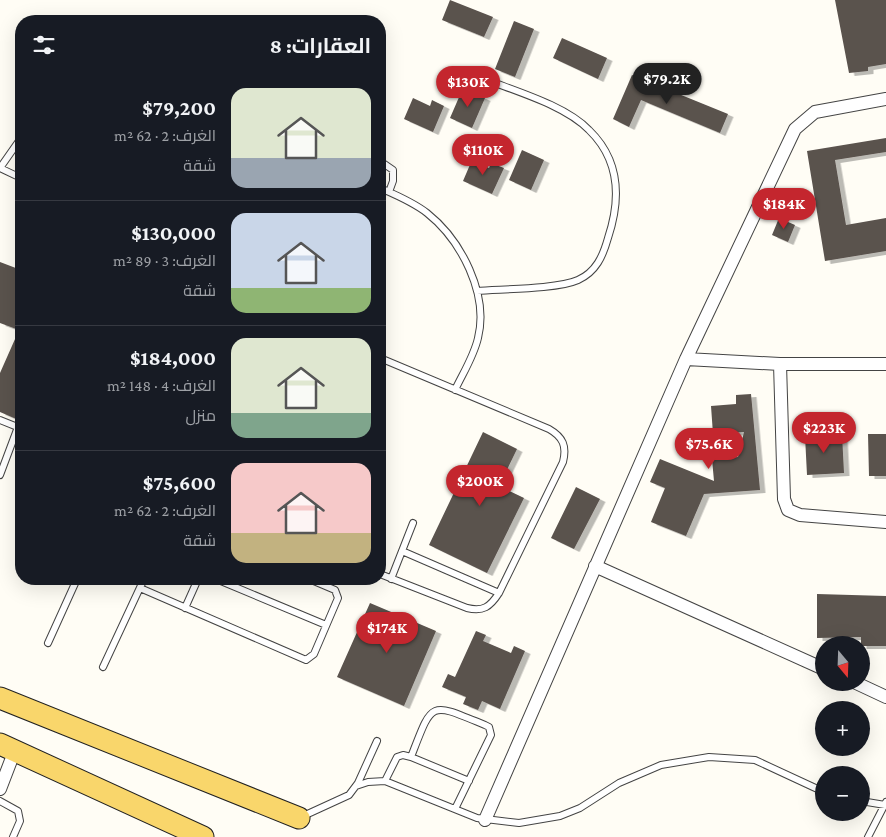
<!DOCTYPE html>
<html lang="ar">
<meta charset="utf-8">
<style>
:root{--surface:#171b24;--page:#20242c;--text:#f1f3f6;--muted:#9ea1a6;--line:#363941;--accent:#c4262e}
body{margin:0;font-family:"Crimson Pro",Cairo,serif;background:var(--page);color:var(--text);direction:rtl;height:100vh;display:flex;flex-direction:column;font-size:19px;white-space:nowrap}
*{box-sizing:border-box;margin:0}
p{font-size:16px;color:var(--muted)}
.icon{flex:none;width:28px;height:28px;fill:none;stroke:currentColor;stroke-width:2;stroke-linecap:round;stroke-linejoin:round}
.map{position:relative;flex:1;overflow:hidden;direction:ltr}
.drawer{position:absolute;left:15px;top:15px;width:371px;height:570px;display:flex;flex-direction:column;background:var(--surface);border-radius:20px;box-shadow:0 5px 20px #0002;direction:rtl}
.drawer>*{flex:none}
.needle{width:32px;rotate:161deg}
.tools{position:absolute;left:815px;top:636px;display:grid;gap:10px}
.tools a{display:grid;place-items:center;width:55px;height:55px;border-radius:50%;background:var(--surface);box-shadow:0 5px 20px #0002;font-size:25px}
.price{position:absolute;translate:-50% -42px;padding:0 11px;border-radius:18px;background:var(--accent);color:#fff;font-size:16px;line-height:32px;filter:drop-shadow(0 1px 2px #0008)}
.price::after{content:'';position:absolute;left:50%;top:30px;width:15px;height:11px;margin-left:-8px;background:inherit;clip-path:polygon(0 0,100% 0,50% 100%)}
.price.on{background:#222;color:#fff}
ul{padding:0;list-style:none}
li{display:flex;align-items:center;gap:15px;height:125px;padding:0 15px}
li+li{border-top:1px solid var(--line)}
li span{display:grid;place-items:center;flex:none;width:140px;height:100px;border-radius:15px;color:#555}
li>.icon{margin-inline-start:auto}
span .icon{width:60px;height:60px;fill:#fffc;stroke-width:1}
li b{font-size:21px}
h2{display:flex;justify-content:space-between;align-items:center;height:60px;padding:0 15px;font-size:21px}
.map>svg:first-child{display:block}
</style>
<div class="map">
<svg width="886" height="837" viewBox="0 0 886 837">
<defs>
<filter id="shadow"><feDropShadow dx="5.5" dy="3" stdDeviation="0" flood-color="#0004"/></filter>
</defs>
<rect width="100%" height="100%" fill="#fffdf5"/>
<path fill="#5a524d" filter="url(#shadow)" d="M 450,0 L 493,17 L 484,37 L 442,20 Z
M 835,0 L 886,0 L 886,64 L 868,67 L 868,71 L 849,73 Z
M 514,21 L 534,29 L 515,77 L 495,69 Z
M 562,38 L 607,58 L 598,79 L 553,58 Z
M 632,75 L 728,114 L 720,133 L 641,100 L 629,127 L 613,119 Z
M 463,88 L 485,98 L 472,128 L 450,118 Z
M 413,98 L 430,106 L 432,100 L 444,106 L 433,132 L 404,119 Z
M 886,138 L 886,152 L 835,160 L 846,225 L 886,218 L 886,251 L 825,261 L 807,151 Z
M 522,150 L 544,160 L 531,190 L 509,180 Z
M 472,160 L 489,168 L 491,163 L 504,168 L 492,194 L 463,181 Z
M 779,218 L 795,225 L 788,242 L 772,235 Z
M 0,262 L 21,270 L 21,421 L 0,412 L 0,373 L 19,330 L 0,323 Z
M 751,394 L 760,490 L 704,494 L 686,536 L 651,522 L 665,488 L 650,482 L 660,459 L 714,481 L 712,459 L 738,457 L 744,432 L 713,434 L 711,406 L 736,404 L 736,395 Z
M 483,432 L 517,449 L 499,486 L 524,498 L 487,573 L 429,545 Z
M 842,434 L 844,473 L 807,475 L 805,436 Z
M 868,434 L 886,434 L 886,476 L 869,476 Z
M 576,487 L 600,499 L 574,549 L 551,538 Z
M 817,594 L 886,596 L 886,646 L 861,646 L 861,637 L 817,638 Z
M 370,603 L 436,631 L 404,706 L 337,677 Z
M 476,631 L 486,635 L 483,641 L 511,653 L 514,646 L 525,651 L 500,709 L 482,701 L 478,710 L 463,704 L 466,697 L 442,687 L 448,674 L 455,677 Z"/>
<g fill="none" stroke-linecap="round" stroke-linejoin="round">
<g stroke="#444" stroke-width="8">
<path id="service" d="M 380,161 L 393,170 L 393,181 L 389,192
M 0,168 L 21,138
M 0,168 L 21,178
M 380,188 C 396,195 413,202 427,213 C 461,240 489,294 478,338 C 474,356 463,373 455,390
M 477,291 C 502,289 558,289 578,280 C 596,272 603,256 608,238 C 621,199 620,160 589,130 C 564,104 511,90 477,76
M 380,358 L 549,429 C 563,437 567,446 563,462 L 499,593 C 490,607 483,612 467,608 L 380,574
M 0,420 L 20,428
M 0,475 L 18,427
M 402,551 L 499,593
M 216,579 L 326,625
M 391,579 L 413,523
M 140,588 L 306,660 L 314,654 L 338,598 L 335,590 L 309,579
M 185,608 L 198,579
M 48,643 L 77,579
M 103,667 L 144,579
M 411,757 L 469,781
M 385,781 L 397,757 L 403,755 L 411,757 C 433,700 429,702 485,725 L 489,727 L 491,735 L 455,809
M 356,786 L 368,782 L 385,781 L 477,818 L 519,823 L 560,816 L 580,808 L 619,783 L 661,765 L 709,757 L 755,760 L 824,792
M 0,801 L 18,811 L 20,821 L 13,837
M 861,801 L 885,805
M 301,817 L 349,795 L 358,783 L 377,741
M 868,837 L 886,802"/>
</g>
<g stroke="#444" stroke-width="14">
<path id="minor" d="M 686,359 L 780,364 L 886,364
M 780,364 L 784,499 L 788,510 L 800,515 L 886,522
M 595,566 L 824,669
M 854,682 L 886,697
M 0,789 L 15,750
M 485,820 L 686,359 L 795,129 L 815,112 L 886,99"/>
</g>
<g stroke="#222" stroke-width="23">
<path id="primary" d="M 0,698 L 299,818
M 0,744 L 203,837"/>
</g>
<use href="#service" stroke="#fff" stroke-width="6"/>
<use href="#minor" stroke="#fff" stroke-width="12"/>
<use href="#primary" stroke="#f9d66b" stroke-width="21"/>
</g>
</svg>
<div class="tools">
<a><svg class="needle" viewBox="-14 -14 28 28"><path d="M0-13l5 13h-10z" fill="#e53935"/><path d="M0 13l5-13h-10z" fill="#9ea1a6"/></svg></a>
<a>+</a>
<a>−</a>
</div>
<b class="price on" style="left:667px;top:105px">$79.2K</b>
<b class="price" style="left:468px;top:108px">$130K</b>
<b class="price" style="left:483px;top:176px">$110K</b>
<b class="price" style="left:784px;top:230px">$184K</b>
<b class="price" style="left:824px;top:454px">$223K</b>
<b class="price" style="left:709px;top:470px">$75.6K</b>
<b class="price" style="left:480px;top:507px">$200K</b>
<b class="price" style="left:387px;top:654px">$174K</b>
<section class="drawer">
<h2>العقارات: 8<svg class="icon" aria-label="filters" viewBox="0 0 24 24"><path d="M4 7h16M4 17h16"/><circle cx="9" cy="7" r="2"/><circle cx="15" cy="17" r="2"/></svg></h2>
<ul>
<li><span style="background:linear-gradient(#dfe7d0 70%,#9aa5b1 0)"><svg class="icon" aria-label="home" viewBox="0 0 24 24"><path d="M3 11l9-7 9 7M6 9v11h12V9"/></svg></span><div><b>$79,200</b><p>الغرف: 2 · 62 m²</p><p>شقة</p></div></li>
<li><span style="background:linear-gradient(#c9d6e8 75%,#8fb573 0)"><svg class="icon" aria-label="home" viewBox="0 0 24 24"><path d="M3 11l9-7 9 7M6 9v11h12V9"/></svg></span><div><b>$130,000</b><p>الغرف: 3 · 89 m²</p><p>شقة</p></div></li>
<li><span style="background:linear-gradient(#dfe7d0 75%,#7fa58c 0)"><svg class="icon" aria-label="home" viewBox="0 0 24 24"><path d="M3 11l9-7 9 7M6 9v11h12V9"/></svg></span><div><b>$184,000</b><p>الغرف: 4 · 148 m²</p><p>منزل</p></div></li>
<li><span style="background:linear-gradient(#f6c9c9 70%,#c2b280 0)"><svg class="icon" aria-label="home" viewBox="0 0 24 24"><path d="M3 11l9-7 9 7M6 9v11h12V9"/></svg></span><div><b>$75,600</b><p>الغرف: 2 · 62 m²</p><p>شقة</p></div></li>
</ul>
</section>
</div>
